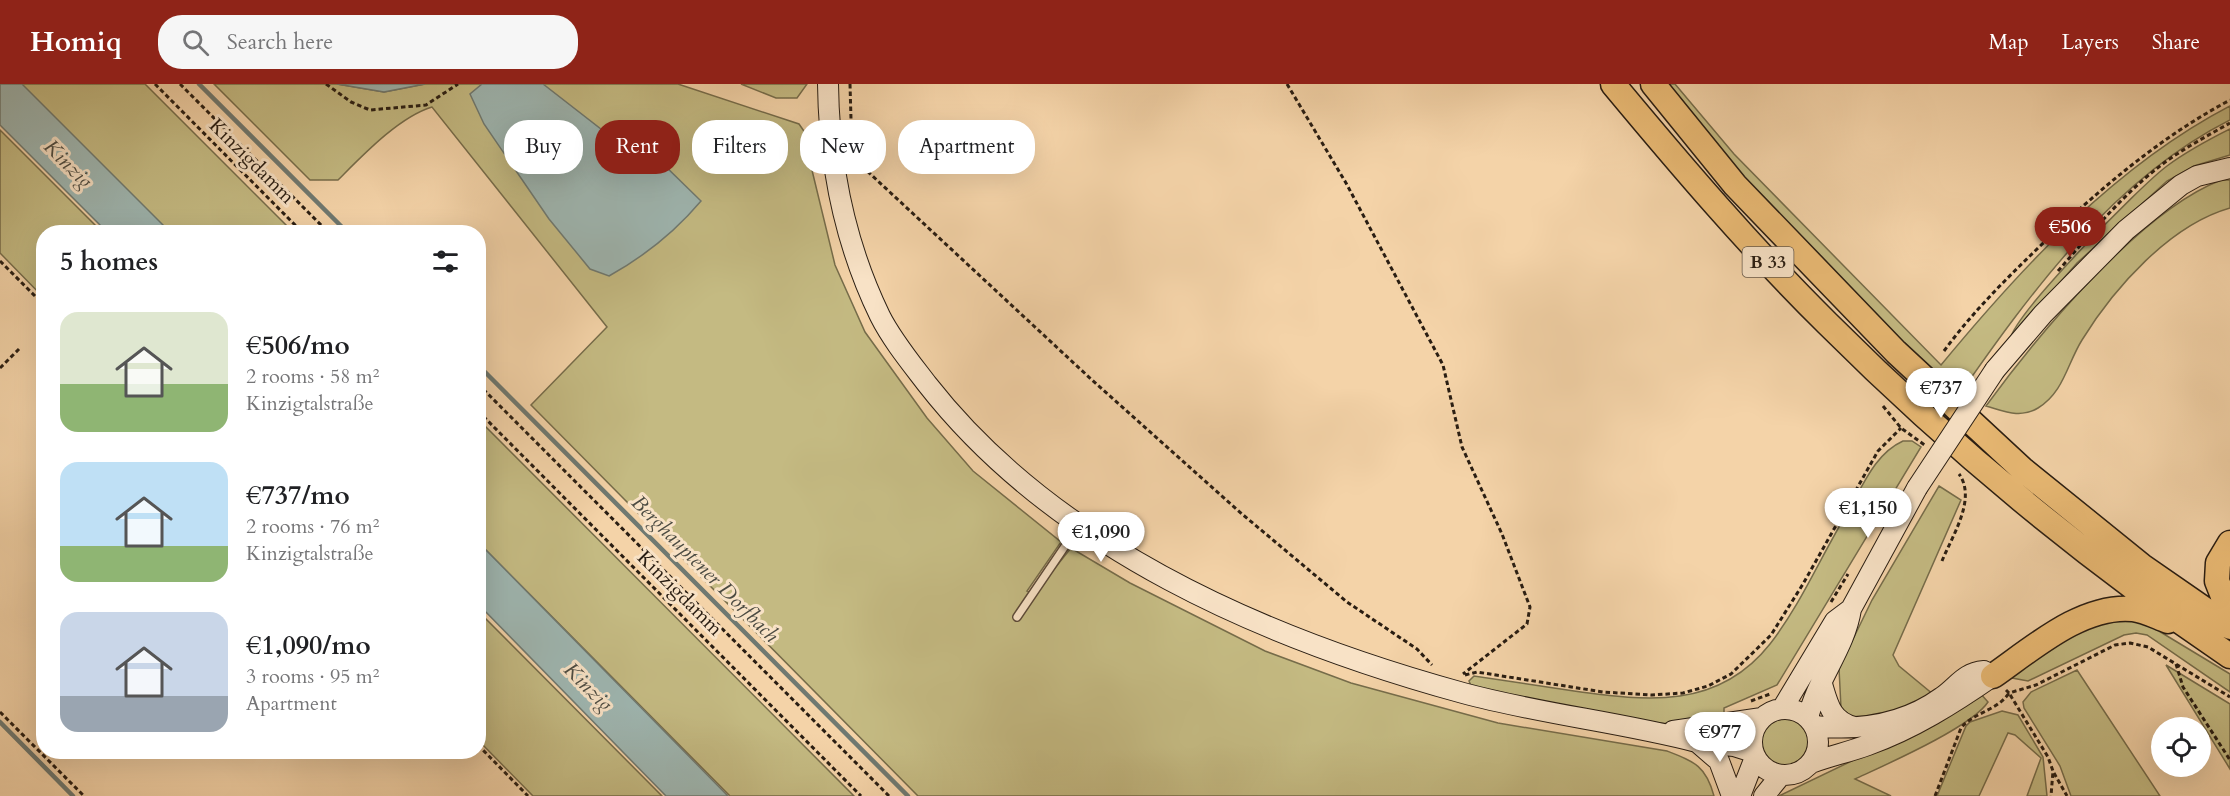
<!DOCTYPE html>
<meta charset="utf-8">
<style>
:root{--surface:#fff;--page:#f6f6f6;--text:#202124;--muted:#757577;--accent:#8f2418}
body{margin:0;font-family:Cardo,serif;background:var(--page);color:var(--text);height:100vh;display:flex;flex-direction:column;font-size:22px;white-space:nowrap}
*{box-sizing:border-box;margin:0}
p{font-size:20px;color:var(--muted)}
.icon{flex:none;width:33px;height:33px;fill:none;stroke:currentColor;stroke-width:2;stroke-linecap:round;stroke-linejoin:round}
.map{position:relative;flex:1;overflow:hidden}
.details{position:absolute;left:36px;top:141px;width:450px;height:534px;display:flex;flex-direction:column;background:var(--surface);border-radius:24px;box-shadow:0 6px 24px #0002}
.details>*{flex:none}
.hud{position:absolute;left:504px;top:36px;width:570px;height:54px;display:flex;gap:12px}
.buttons{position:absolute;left:2151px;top:633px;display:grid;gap:12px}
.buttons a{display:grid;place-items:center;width:60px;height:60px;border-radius:50%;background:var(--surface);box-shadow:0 6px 24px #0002;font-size:30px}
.price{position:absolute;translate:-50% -51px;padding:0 14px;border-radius:21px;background:#fff;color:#222;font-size:20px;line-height:39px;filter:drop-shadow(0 2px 3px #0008)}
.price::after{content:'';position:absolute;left:50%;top:36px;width:18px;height:14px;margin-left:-9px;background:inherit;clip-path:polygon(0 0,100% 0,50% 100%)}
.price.on{background:var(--accent);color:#fff}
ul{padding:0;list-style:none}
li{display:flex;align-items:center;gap:18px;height:150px;padding:0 24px}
li span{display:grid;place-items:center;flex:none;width:168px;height:120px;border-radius:18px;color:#555}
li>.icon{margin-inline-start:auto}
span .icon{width:72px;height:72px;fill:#fffc;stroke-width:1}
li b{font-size:26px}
h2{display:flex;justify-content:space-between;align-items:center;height:72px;padding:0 24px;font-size:26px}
.tag{padding:0 21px;border-radius:24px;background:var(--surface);box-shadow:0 6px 24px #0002;font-size:21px;line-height:54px}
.tag.on{background:var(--accent);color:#fff}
header{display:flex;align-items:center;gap:36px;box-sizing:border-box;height:84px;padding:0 30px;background:var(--accent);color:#fff}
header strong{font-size:28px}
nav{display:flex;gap:33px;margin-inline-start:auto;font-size:21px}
.search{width:420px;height:54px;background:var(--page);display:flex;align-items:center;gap:15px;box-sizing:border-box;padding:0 21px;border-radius:24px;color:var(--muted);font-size:22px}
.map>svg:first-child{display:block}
</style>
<header>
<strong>Homiq</strong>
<div class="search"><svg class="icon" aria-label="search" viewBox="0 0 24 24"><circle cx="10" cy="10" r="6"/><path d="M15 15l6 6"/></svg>Search here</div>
<nav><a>Map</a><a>Layers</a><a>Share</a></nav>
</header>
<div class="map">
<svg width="2230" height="712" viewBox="0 0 2230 712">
<rect width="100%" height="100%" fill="#f4d3a8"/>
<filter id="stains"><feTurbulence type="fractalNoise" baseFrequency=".00333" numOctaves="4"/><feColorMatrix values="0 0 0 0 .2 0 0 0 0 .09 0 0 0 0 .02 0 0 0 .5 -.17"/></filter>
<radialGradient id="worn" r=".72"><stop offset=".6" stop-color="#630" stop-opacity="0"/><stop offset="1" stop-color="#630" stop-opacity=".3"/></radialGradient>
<path fill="#c4ba82" stroke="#766c4a" stroke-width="1.5" d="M 21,0 L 145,0 L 293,148 L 169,148 Z
M 214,0 L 337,0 L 384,8 L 425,0 L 678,0 L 799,40 L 806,50 L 810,78 L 835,181 L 865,248 L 927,334 L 973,387 L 1061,458 L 1027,507 L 1035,509 L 1071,464 L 1130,499 L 1265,567 L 1351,599 L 1498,639 L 1667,667 C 1695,678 1706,682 1714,712 L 918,712 L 531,321 L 607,243 L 432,23 C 399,33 363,71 338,96 L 310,96 Z
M 741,0 L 807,0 L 797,14 L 776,14 Z
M 1661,0 L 1675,0 L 1734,70 L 1941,281 C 2022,183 2115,82 2230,22 L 2230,36 C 2113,95 2030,209 1957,314 L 1815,174 Z
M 2230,45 L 2230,71 L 2194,82 L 2167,97 L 2077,179 L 2010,256 C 2013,231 2140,102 2167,82 C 2186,68 2208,56 2230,45 Z
M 0,46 L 102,148 L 44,148 L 43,213 L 0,169 Z
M 2221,96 L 2230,96 L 2230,124 C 2170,141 2114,204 2082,256 C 2067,280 2064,308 2038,324 C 2020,335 2004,327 1986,322 C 2038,251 2139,128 2221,96 Z
M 478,335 L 854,712 L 730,712 L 479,459 Z
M 1903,357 L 1912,357 L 1921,363 L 1777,601 L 1724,624 L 1724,636 L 1674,640 L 1644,638 L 1472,604 L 1469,597 L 1474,592 C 1507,597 1540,602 1574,607 C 1647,617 1718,626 1770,560 C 1801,520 1820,474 1846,431 C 1862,404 1874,370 1903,357 Z
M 1939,402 L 1961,416 L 1893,571 L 1899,582 L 1934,611 L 1927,617 L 1858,638 L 1841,624 L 1839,584 L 1872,516 Z
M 478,528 L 479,528 L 662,712 L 533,712 L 479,657 Z
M 2134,532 L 2230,590 L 2230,608 L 2147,551 L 2136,549 L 2124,551 L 2028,597 L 2012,594 L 2010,591 L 2087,538 Z
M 2166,581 L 2230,620 L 2230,685 Z
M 2077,586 L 2160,712 L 2071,712 L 2060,682 L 2024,624 L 2023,618 L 2031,608 Z
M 1980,609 L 1988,618 C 1972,643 1885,681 1855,695 L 1891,712 L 1779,712 L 1943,633 Z
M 2002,627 L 2018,631 L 2043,673 L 2047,712 L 2027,712 L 2041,674 L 2015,651 L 2008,649 L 1979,712 L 1937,712 L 1966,642 L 1970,638 Z
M1760 660a25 25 0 1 1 50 0a25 25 0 1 1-50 0Z"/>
<path fill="#9eb6b1" stroke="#6f7971" stroke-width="1.5" d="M 0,0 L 22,0 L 170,148 L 107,148 L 0,41 Z
M 337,0 L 425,0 L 384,8 Z
M 482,0 L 543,0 L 637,73 L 662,79 L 701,117 C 674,149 645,172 609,192 L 590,185 L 549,135 L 484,40 L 470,10 Z
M 479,459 L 728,712 L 666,712 L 479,521 Z"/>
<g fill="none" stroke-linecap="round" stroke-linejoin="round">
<path stroke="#6f7971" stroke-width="4.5" d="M 199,0 L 347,148
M 478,281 L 908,712
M 0,638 L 73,712"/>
<g stroke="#5c4a38" stroke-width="10">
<path id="lane" d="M 1017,533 L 1078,443"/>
</g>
<g stroke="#291d12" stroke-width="22">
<path id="secondary" d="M 828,0 C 829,79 845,160 880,232 C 892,256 911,279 927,300 C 1056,465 1266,555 1463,609 C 1540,630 1620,638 1697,658 L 1719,677 L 1732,712
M 1995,286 L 2043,230 L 2126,146 L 2181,101 L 2197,92 L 2230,84
M 1822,600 C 1828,620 1831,637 1854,643
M1752 658a33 33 0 1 1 66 0a33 33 0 1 1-66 0Z
M 1782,625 L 1835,537 L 1851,525
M 1808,634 C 1817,595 1845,564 1851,525 L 1917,404
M 1673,647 L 1762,634
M 1697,658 L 1734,662 L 1753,668
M 1811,679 C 1830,672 1849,668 1868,661 C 1913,645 1954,619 1993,592 L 1984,587 C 1963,589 1958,602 1942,613 C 1905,640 1859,647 1814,642
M 1740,712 L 1754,676 L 1757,677
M 1764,712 L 1781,691"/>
</g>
<g stroke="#291d12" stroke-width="27">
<path id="highway" d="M 1613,0 C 1682,83 1752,165 1828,240 C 1951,363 2087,475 2230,572
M 1653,0 L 1735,101 L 1896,268 L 2022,385 L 2142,482 L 2230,543
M 2230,459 L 2218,479 L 2217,497 L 2230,530
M 1993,592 C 2032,565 2082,520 2133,525 C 2144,526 2157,533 2168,537"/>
</g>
<path stroke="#291d12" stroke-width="3" stroke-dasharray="4.5 3" stroke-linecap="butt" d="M 155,0 L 302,148
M 180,0 L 328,148
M 326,0 L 351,18 L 370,26 L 426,21 L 458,0
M 850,0 L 852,71
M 1287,0 L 1346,99 L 1443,281 L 1462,363 L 1502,450 L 1530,523 L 1527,540 L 1463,590
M 851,72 L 1092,296 L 1242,430 L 1347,518 L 1417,565 L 1432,581
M 0,177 L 44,221
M 2058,187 C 2094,146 2131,100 2177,70 C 2194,59 2212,49 2230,39
M 1944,267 C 1971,230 2003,198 2036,166 C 2095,109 2157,55 2230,16
M 0,284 L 19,265
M 478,300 L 889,712
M 1883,322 L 1901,344 L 1926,362
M 478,327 L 861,712
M 1942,477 C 1952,452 1977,415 1959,390
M 1831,518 L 1848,490
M 2176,580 L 2183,603 L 2230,676
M 1465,591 L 1477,588 L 1603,608 L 1652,611 L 1683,609 L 1708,602 L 1731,590 L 1771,551 L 1803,500 L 1878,367 L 1901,344
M 2006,606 L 2009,609 L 2036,601 L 2115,561 L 2130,559 L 2148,563 L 2230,613
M 1751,617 L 1770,610
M 0,628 L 84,712
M 478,661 L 528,712
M 2054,689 L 2067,712
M 1935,712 L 1961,644 C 1974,628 1997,627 2009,609 L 2048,673 L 2053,687 L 2051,712"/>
<use href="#lane" stroke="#f8e2c6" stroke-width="7"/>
<use href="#secondary" stroke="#f8e2c6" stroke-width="20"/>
<use href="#highway" stroke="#eaba74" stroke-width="24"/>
<g stroke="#291d12" stroke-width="22" stroke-linecap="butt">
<path id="secondary-bridge" d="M 1917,404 L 1995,286"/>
</g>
<use href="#secondary-bridge" stroke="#f8e2c6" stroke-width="20"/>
</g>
<g text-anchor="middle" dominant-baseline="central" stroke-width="6" stroke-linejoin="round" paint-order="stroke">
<rect fill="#f8e2c6" stroke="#675848" stroke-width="1.5" x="1742.5" y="163" width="51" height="30" rx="4.5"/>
<g font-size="18" font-weight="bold" fill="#291d12">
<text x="1768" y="178">B 33</text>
</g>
<g font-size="20" fill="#291d12" stroke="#f8e2c6">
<text transform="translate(252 77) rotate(45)">Kinzigdamm</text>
<text transform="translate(680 509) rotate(45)">Kinzigdamm</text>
</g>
<g font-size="21" font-style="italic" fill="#4c4b42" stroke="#f8e2c6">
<text transform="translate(68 80) rotate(45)">Kinzig</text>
<text transform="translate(705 485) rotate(45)">Berghauptener Dorfbach</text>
<text transform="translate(588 603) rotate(45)">Kinzig</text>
</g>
</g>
<rect width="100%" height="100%" filter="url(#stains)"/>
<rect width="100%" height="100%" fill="url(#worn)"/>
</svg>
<div class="buttons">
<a><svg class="icon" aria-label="locate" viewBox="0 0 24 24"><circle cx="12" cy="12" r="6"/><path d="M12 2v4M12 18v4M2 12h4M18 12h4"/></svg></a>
</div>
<b class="price on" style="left:2070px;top:174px">€506</b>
<b class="price" style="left:1941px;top:335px">€737</b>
<b class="price" style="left:1868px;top:455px">€1,150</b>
<b class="price" style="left:1101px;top:479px">€1,090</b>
<b class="price" style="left:1720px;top:679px">€977</b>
<div class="hud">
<a class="tag">Buy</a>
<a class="tag on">Rent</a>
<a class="tag">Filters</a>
<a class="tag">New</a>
<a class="tag">Apartment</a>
</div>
<section class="details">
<h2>5 homes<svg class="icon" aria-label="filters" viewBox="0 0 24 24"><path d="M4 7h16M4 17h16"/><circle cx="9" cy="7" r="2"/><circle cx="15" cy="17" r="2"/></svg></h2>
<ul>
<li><span style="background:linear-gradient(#dfe7d0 60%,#8fb573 0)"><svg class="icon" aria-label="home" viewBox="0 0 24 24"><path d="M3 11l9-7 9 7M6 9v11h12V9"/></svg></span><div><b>€506/mo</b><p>2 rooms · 58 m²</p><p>Kinzigtalstraße</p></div></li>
<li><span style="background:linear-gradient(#bfe0f5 70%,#8fb573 0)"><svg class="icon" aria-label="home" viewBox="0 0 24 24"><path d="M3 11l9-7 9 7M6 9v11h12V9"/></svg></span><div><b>€737/mo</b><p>2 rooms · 76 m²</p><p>Kinzigtalstraße</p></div></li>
<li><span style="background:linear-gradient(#c9d6e8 70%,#9aa5b1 0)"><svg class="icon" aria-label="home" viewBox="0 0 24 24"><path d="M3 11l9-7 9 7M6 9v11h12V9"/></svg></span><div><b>€1,090/mo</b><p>3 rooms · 95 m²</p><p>Apartment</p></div></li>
</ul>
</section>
</div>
